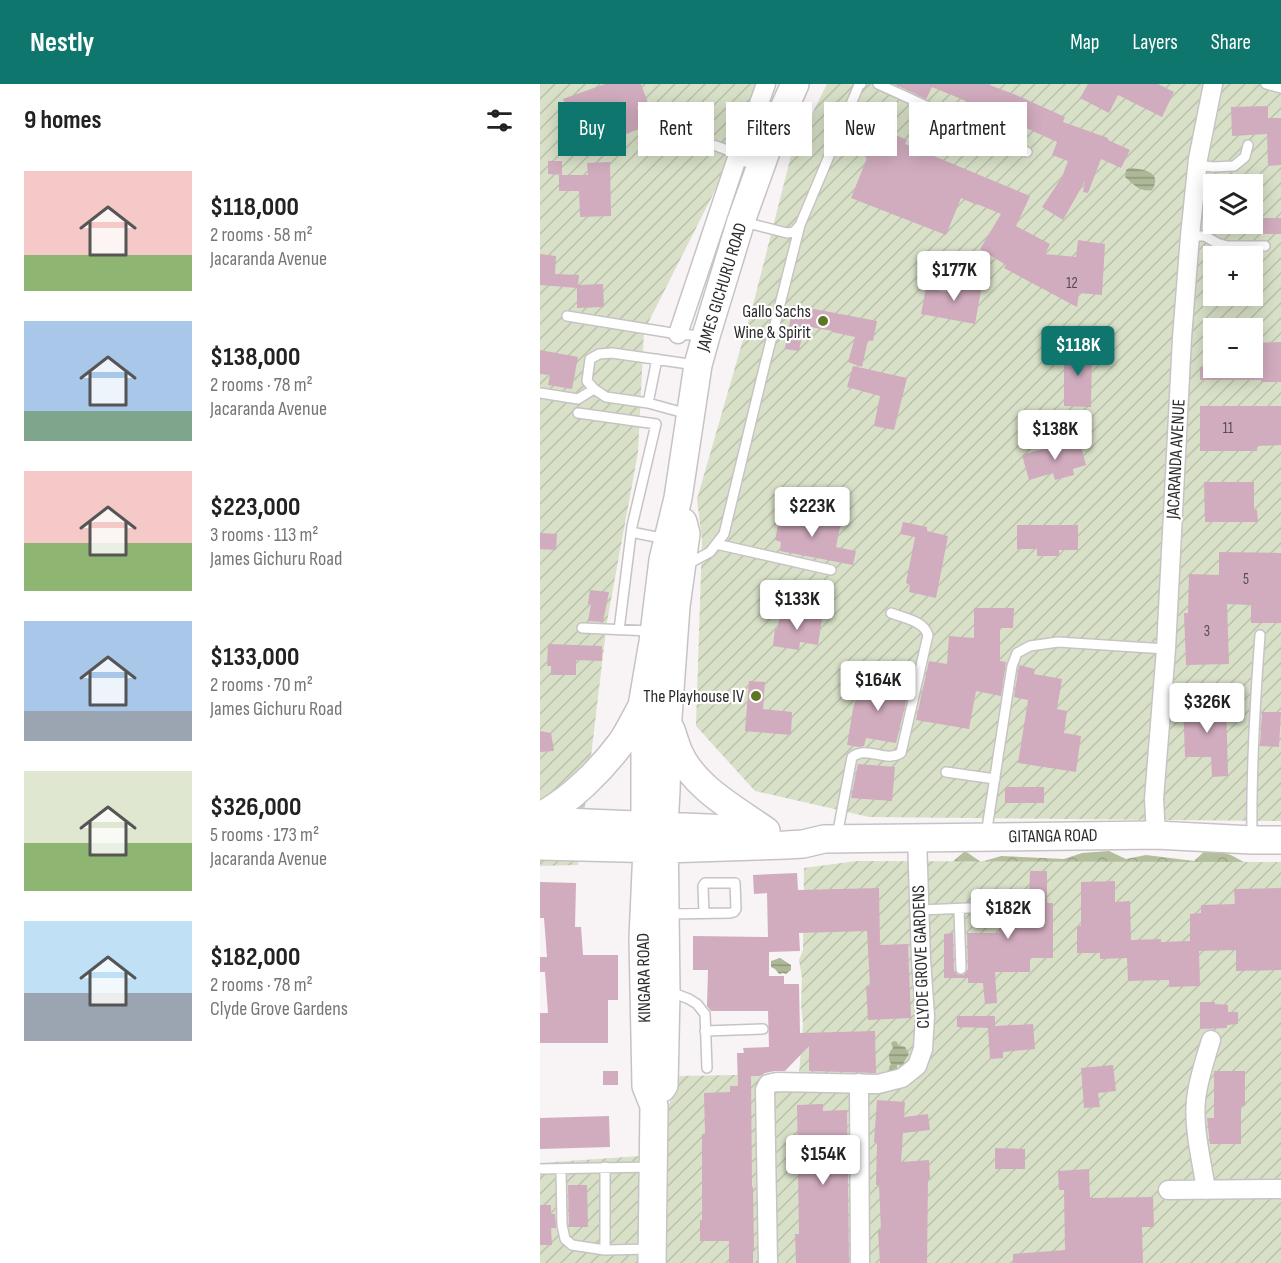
<!DOCTYPE html>
<meta charset="utf-8">
<style>
:root{--surface:#fff;--page:#f6f6f6;--text:#222;--muted:#767676;--accent:#0f766e}
body{margin:0;font-family:"Sofia Sans Condensed",sans-serif;background:var(--page);color:var(--text);height:100vh;display:flex;flex-direction:column;font-size:22px;white-space:nowrap}
*{box-sizing:border-box;margin:0}
p{font-size:20px;color:var(--muted)}
.icon{flex:none;width:33px;height:33px;fill:none;stroke:currentColor;stroke-width:2;stroke-linecap:round;stroke-linejoin:round}
.map{position:relative;flex:1;overflow:hidden}
.side{display:flex;flex-direction:column;background:var(--surface);width:540px}
.side>*{flex:none}
.guide{position:absolute;left:18px;top:18px;width:570px;height:54px;display:flex;gap:12px}
.tools{position:absolute;left:663px;top:90px;display:grid;gap:12px}
.tools a{display:grid;place-items:center;width:60px;height:60px;border-radius:0px;background:var(--surface);box-shadow:0 3px 15px #0003;font-size:30px}
.price{position:absolute;translate:-50% -51px;padding:0 14px;border-radius:6px;background:#fff;color:#222;font-size:20px;line-height:39px;filter:drop-shadow(0 2px 3px #0008)}
.price::after{content:'';position:absolute;left:50%;top:36px;width:18px;height:14px;margin-left:-9px;background:inherit;clip-path:polygon(0 0,100% 0,50% 100%)}
.price.current{background:var(--accent);color:#fff}
ul{padding:0;list-style:none}
li{display:flex;align-items:center;gap:18px;height:150px;padding:0 24px}
li span{display:grid;place-items:center;flex:none;width:168px;height:120px;border-radius:0px;color:#555}
li>.icon{margin-inline-start:auto}
span .icon{width:72px;height:72px;fill:#fffc;stroke-width:1}
li b{font-size:26px}
h2{display:flex;justify-content:space-between;align-items:center;height:72px;padding:0 24px;font-size:26px}
.pill{padding:0 21px;border-radius:0px;background:var(--surface);box-shadow:0 3px 15px #0003;font-size:21px;line-height:54px}
.pill.current{background:var(--accent);color:#fff}
header{display:flex;align-items:center;gap:36px;box-sizing:border-box;height:84px;padding:0 30px;background:var(--accent);color:#fff}
header strong{font-size:28px}
nav{display:flex;gap:33px;margin-inline-start:auto;font-size:21px}
main{display:flex;flex:1;min-height:0}
.map>svg:first-child{display:block}
</style>
<header>
<strong>Nestly</strong>
<nav><a>Map</a><a>Layers</a><a>Share</a></nav>
</header>
<main>
<section class="side">
<h2>9 homes<svg class="icon" aria-label="filters" viewBox="0 0 24 24"><path d="M4 7h16M4 17h16"/><circle cx="9" cy="7" r="2"/><circle cx="15" cy="17" r="2"/></svg></h2>
<ul>
<li><span style="background:linear-gradient(#f6c9c9 70%,#8fb573 0)"><svg class="icon" aria-label="home" viewBox="0 0 24 24"><path d="M3 11l9-7 9 7M6 9v11h12V9"/></svg></span><div><b>$118,000</b><p>2 rooms · 58 m²</p><p>Jacaranda Avenue</p></div></li>
<li><span style="background:linear-gradient(#a9c7e8 75%,#7fa58c 0)"><svg class="icon" aria-label="home" viewBox="0 0 24 24"><path d="M3 11l9-7 9 7M6 9v11h12V9"/></svg></span><div><b>$138,000</b><p>2 rooms · 78 m²</p><p>Jacaranda Avenue</p></div></li>
<li><span style="background:linear-gradient(#f6c9c9 60%,#8fb573 0)"><svg class="icon" aria-label="home" viewBox="0 0 24 24"><path d="M3 11l9-7 9 7M6 9v11h12V9"/></svg></span><div><b>$223,000</b><p>3 rooms · 113 m²</p><p>James Gichuru Road</p></div></li>
<li><span style="background:linear-gradient(#a9c7e8 75%,#9aa5b1 0)"><svg class="icon" aria-label="home" viewBox="0 0 24 24"><path d="M3 11l9-7 9 7M6 9v11h12V9"/></svg></span><div><b>$133,000</b><p>2 rooms · 70 m²</p><p>James Gichuru Road</p></div></li>
<li><span style="background:linear-gradient(#dfe7d0 60%,#8fb573 0)"><svg class="icon" aria-label="home" viewBox="0 0 24 24"><path d="M3 11l9-7 9 7M6 9v11h12V9"/></svg></span><div><b>$326,000</b><p>5 rooms · 173 m²</p><p>Jacaranda Avenue</p></div></li>
<li><span style="background:linear-gradient(#bfe0f5 60%,#9aa5b1 0)"><svg class="icon" aria-label="home" viewBox="0 0 24 24"><path d="M3 11l9-7 9 7M6 9v11h12V9"/></svg></span><div><b>$182,000</b><p>2 rooms · 78 m²</p><p>Clyde Grove Gardens</p></div></li>
</ul>
</section>
<div class="map">
<svg width="741" height="1179" viewBox="0 0 741 1179">
<defs>
<pattern id="forest-crowns" width="20" height="18" patternUnits="userSpaceOnUse" patternTransform="scale(1.5)"><rect width="20" height="18" fill="#b3be9d"/><path d="M2 6a3 3 0 1 1 6 0M12 15a3 3 0 1 1 6 0" fill="none" stroke="#9aa387"/></pattern>
<pattern id="garden-furrows" width="10" height="10" patternUnits="userSpaceOnUse" patternTransform="scale(1.5)"><rect width="10" height="10" fill="#d8e1c8"/><path d="M-1 1l2-2M0 10L10 0M9 11l2-2" fill="none" stroke="#bac1ac"/></pattern>
<pattern id="water-rules" width="6" height="5" patternUnits="userSpaceOnUse" patternTransform="scale(1.5)"><rect width="6" height="5" fill="#acb896"/><path d="M0 2.5h6" fill="none" stroke="#8c967b"/></pattern>
</defs>
<rect width="100%" height="100%" fill="#f8f3f5"/>
<path fill="url(#forest-crowns)" d="M 668,764 L 691,771 L 722,788 L 404,785 L 425,767 L 441,778 L 461,772 L 524,775 L 542,769 L 569,767 L 586,775 L 606,771 L 654,777 Z"/>
<path fill="url(#garden-furrows)" fill-rule="evenodd" d="M 0,0 L 225,0 L 201,55 L 104,247 L 98,368 L 67,538 L 38,781 L 0,782 Z
M 287,0 L 741,0 L 741,737 L 329,733 L 215,707 L 156,642 L 162,456 L 157,415 L 213,221 L 251,72 ZM 674,100 L 712,100 L 712,140 L 674,140 ZM 674,172 L 712,172 L 712,212 L 674,212 ZM 674,244 L 712,244 L 712,284 L 674,284 Z
M 317,777 L 741,778 L 741,1179 L 121,1179 L 125,1030 L 135,1006 L 136,992 L 259,990 L 263,940 L 261,920 L 262,894 L 259,876 L 263,866 L 264,784 Z
M 100,1072 L 101,1179 L 0,1179 L 0,1079 Z"/>
<path fill="url(#water-rules)" d="M 589,84 C 604,85 623,88 612,106 C 601,109 593,100 585,93 L 586,86 Z
M 240,874 L 251,881 L 251,886 L 246,890 L 243,889 L 239,890 L 235,885 L 231,883 L 231,877 Z
M 354,957 L 357,958 L 358,961 L 365,963 L 369,970 L 364,978 L 367,980 L 359,986 L 360,981 L 357,981 L 357,985 L 353,988 L 350,986 L 349,983 L 351,980 C 348,975 348,968 353,964 L 351,959 Z"/>
<path fill="#d1acbe" d="M 65,0 L 101,0 L 108,19 L 97,23 L 104,43 L 86,50 L 81,37 L 78,39 L 70,20 L 30,35 L 23,15 Z
M 354,0 L 447,0 L 476,11 L 525,33 L 523,38 L 568,54 L 568,56 L 590,66 L 581,84 L 561,75 L 548,109 L 543,108 L 545,97 L 523,136 L 502,123 L 522,93 L 528,77 L 512,71 L 517,58 L 444,25 L 434,37 L 417,28 L 426,17 L 392,3 L 386,15 Z
M 548,0 L 618,0 L 634,8 L 622,33 L 578,11 L 569,29 L 540,14 Z
M 728,22 L 728,34 L 741,34 L 741,81 L 728,82 L 727,50 L 692,52 L 691,23 Z
M 338,43 L 367,56 L 365,60 L 490,112 L 476,142 L 510,160 L 505,170 L 536,173 L 538,156 L 565,160 L 562,211 L 539,209 L 537,223 L 464,184 L 466,181 L 440,165 L 461,130 L 437,120 L 437,121 L 421,114 L 406,151 L 311,114 L 327,74 L 325,74 Z
M 8,77 L 22,77 L 22,91 L 8,90 Z
M 70,78 L 71,132 L 40,133 L 39,107 L 19,107 L 19,91 L 48,91 L 47,79 Z
M 723,134 L 741,134 L 741,150 L 723,150 Z
M 0,170 L 16,172 L 15,190 L 39,191 L 38,201 L 63,200 L 64,223 L 37,224 L 37,204 L 0,201 Z
M 408,195 L 442,201 L 435,240 L 381,230 L 386,204 L 406,208 Z
M 253,221 L 337,237 L 333,257 L 328,256 L 322,283 L 308,278 L 315,253 L 292,248 L 293,247 L 264,242 L 259,267 L 245,265 Z
M 741,258 L 741,298 L 721,298 L 721,296 L 660,296 L 660,283 L 712,284 L 712,259 Z
M 524,264 L 552,265 L 551,323 L 524,322 Z
M 0,266 L 38,273 L 32,305 L 8,301 L 10,291 L 0,290 Z
M 313,282 L 367,294 L 354,346 L 334,342 L 340,312 L 307,303 Z
M 660,322 L 741,322 L 741,361 L 717,362 L 717,367 L 660,367 Z
M 539,355 L 546,381 L 533,385 L 534,391 L 515,396 L 513,389 L 489,396 L 482,371 Z
M 664,398 L 714,398 L 714,426 L 717,426 L 718,438 L 665,438 Z
M 250,424 L 266,427 L 266,431 L 301,438 L 296,463 L 316,467 L 313,481 L 240,467 L 241,458 L 235,456 L 239,437 L 247,439 Z
M 363,438 L 387,443 L 387,447 L 408,452 L 396,514 L 369,508 L 370,501 L 366,499 L 375,453 L 360,450 Z
M 477,441 L 538,441 L 538,466 L 519,466 L 519,472 L 497,472 L 497,465 L 477,465 Z
M 0,449 L 17,450 L 16,466 L 0,465 Z
M 679,468 L 741,469 L 741,539 L 711,539 L 711,521 L 687,520 L 689,580 L 646,581 L 644,529 L 648,529 L 649,490 L 679,491 Z
M 50,506 L 69,508 L 63,538 L 48,537 L 51,520 L 48,520 Z
M 434,524 L 474,524 L 473,544 L 460,544 L 460,577 L 466,578 L 461,612 L 436,607 L 429,645 L 376,636 L 389,577 L 407,580 L 409,552 L 434,554 Z
M 241,529 L 282,535 L 278,561 L 260,558 L 259,566 L 233,562 L 235,545 L 237,545 Z
M 8,560 L 62,562 L 62,577 L 36,576 L 36,591 L 11,591 L 11,582 L 7,582 Z
M 479,581 L 495,585 L 494,590 L 522,595 L 517,625 L 527,627 L 524,649 L 541,652 L 536,688 L 478,679 L 488,616 L 474,613 Z
M 322,593 L 370,601 L 356,659 L 326,654 L 324,662 L 319,663 L 307,661 L 313,625 Z
M 209,597 L 225,598 L 223,625 L 252,628 L 251,651 L 205,647 Z
M 686,617 L 688,692 L 672,693 L 671,673 L 645,673 L 643,618 Z
M 722,628 L 741,628 L 739,663 L 720,662 Z
M 0,647 L 11,649 L 14,667 L 0,668 Z
M 318,680 L 355,683 L 352,717 L 311,714 Z
M 465,703 L 504,703 L 504,719 L 465,719 Z
M 490,787 L 507,787 L 507,819 L 513,819 L 513,874 L 490,874 L 490,888 L 455,888 L 457,919 L 445,920 L 443,899 L 428,899 L 428,894 L 404,894 L 404,850 L 413,849 L 414,886 L 418,891 L 424,891 L 428,885 L 427,849 L 459,849 L 459,819 L 489,819 Z
M 257,789 L 258,806 L 339,804 L 340,861 L 368,860 L 371,934 L 328,936 L 326,902 L 330,902 L 327,847 L 259,849 L 260,867 L 229,868 L 229,892 L 244,892 L 244,900 L 259,900 L 260,949 L 335,947 L 336,989 L 269,987 L 269,962 L 245,987 L 235,987 L 225,989 L 220,992 L 211,992 L 212,1103 L 213,1103 L 214,1167 L 213,1167 L 213,1179 L 189,1179 L 189,1157 L 160,1157 L 160,1136 L 162,1136 L 162,1050 L 165,1050 L 164,1009 L 190,1008 L 190,1002 L 198,1002 L 197,969 L 204,969 L 203,964 L 229,963 L 228,927 L 171,927 L 167,922 L 168,886 L 153,886 L 153,852 L 228,853 L 227,809 L 214,810 L 213,791 Z
M 575,797 L 575,818 L 590,817 L 591,856 L 621,855 L 621,858 L 650,857 L 650,830 L 661,829 L 661,821 L 695,820 L 694,805 L 741,804 L 741,886 L 696,887 L 696,866 L 659,867 L 660,902 L 629,903 L 629,896 L 588,897 L 587,874 L 560,875 L 560,869 L 537,869 L 537,842 L 541,842 L 541,798 Z
M 0,798 L 36,799 L 35,843 L 41,843 L 43,871 L 78,871 L 78,916 L 68,916 L 68,959 L 0,959 L 0,929 L 8,929 L 5,888 L 0,888 L 0,873 L 7,873 L 4,834 L 0,834 Z
M 660,918 L 675,918 L 675,920 L 688,921 L 688,928 L 698,928 L 698,940 L 687,941 L 687,944 L 660,945 Z
M 417,932 L 455,932 L 455,942 L 493,940 L 495,965 L 463,968 L 463,974 L 450,975 L 448,944 L 417,943 Z
M 573,981 L 576,1007 L 558,1009 L 560,1023 L 544,1024 L 541,984 Z
M 63,987 L 78,987 L 78,1001 L 63,1001 Z
M 674,987 L 705,987 L 705,1022 L 701,1022 L 701,1060 L 670,1060 L 667,1034 L 674,1034 Z
M 337,1016 L 365,1018 L 364,1033 L 388,1030 L 390,1046 L 363,1049 L 361,1078 L 389,1076 L 390,1095 L 388,1095 L 387,1179 L 340,1179 L 338,1146 L 341,1146 L 339,1101 L 336,1101 L 337,1059 L 334,1058 Z
M 283,1020 L 283,1027 L 307,1026 L 309,1179 L 256,1179 L 255,1150 L 259,1150 L 257,1021 Z
M 69,1032 L 70,1063 L 0,1065 L 0,1034 Z
M 455,1064 L 485,1065 L 485,1085 L 455,1085 Z
M 549,1085 L 550,1114 L 613,1113 L 614,1143 L 602,1143 L 603,1179 L 473,1179 L 473,1170 L 525,1166 L 524,1106 L 519,1106 L 518,1087 Z
M 28,1101 L 47,1101 L 48,1143 L 29,1143 Z
M 0,1121 L 11,1121 L 11,1130 L 15,1130 L 16,1144 L 11,1144 L 12,1161 L 0,1161 Z"/>
<g fill="none" stroke-linecap="round" stroke-linejoin="round">
<g stroke="#c7c3c5" stroke-width="12">
<path id="service" d="M 338,0 L 487,68
M 726,0 L 741,4
M 128,38 C 129,71 143,60 165,60 C 177,60 188,67 198,71
M 657,81 L 673,83 L 694,82 L 705,73 L 708,61
M 204,138 L 247,149 L 254,148 L 260,141 L 319,1 L 321,0
M 650,152 L 665,152 L 677,159 L 687,162 L 725,162
M 27,232 L 138,250 L 164,252
M 0,309 L 38,315 L 54,305
M 108,319 L 117,275
M 38,329 L 116,340 L 92,442 L 79,546
M 148,330 L 108,319 L 66,313 L 54,305 L 47,297 L 50,275 L 59,270 L 72,269 L 156,281
M 91,448 L 126,455
M 176,460 L 291,486
M 146,481 L 170,468 L 184,450 L 224,284 L 260,141
M 42,544 L 111,547
M 406,688 L 455,695
M 446,751 L 472,582 L 477,569 L 490,562 L 518,558 L 626,565
M 297,752 L 312,673 C 327,661 345,679 361,669 L 388,551 C 384,537 364,534 351,529
M 712,754 C 711,686 715,618 720,551
M 419,825 L 421,885
M 380,826 L 453,823
M 128,830 L 190,829 L 194,828 L 196,825 L 195,799 L 165,799 L 163,802 L 164,829
M 128,909 L 136,910 L 149,915 L 157,920 L 165,930 L 167,984
M 165,947 L 223,945
M 0,1085 L 112,1083
M 21,1085 L 22,1141 L 25,1155 L 32,1161 L 65,1166 L 65,1083
M 65,1166 L 110,1165"/>
</g>
<g stroke="#c7c3c5" stroke-width="21">
<path id="minor" d="M 198,71 L 209,47 L 226,0
M 138,250 L 198,71 L 223,78
M 616,751 L 614,715 L 626,565 L 642,254 L 650,152 L 658,75 L 673,0
M 319,999 L 320,1179
M 628,1106 L 741,1105
M 666,1106 C 662,1078 653,1044 656,1016 C 658,996 665,976 671,956
M 228,1179 L 225,1006 L 228,1000 L 237,998 L 338,1000 L 362,994 L 377,982 L 383,965 L 385,932 L 381,876 L 377,753"/>
</g>
<g stroke="#c7c3c5" stroke-width="30">
<path id="secondary" d="M 131,646 C 133,652 135,658 137,664 C 151,702 195,725 226,747
M 0,732 C 30,717 61,686 81,659 C 89,648 95,634 102,622
M 0,737 L 215,746
M 0,762 L 124,765 L 246,761 L 263,760 L 284,755 L 616,751 L 712,756 L 741,756
M 122,1004 L 124,1001 L 126,909 L 124,742 L 126,707 L 128,633 L 136,522 L 146,450 L 143,438
M 112,1179 L 114,1022 L 106,1002 L 103,854 L 107,765 L 105,742 L 105,662 L 102,622 L 113,558 L 123,476 L 138,414 L 158,281 L 166,252 L 201,137 L 232,51 L 255,0"/>
</g>
<use href="#service" stroke="#fff" stroke-width="9"/>
<use href="#minor" stroke="#fff" stroke-width="18"/>
<use href="#secondary" stroke="#fff" stroke-width="27"/>
</g>
<g fill="#607627" stroke="#fff" stroke-width="2">
<circle cx="283" cy="237" r="6"/>
<circle cx="216" cy="612" r="6"/>
</g>
<g text-anchor="middle" dominant-baseline="central" stroke-width="4.5" stroke-linejoin="round" paint-order="stroke">
<g font-size="15" fill="#554a50">
<text x="532" y="199">12</text>
<text x="688" y="344">11</text>
<text x="706" y="495">5</text>
<text x="667" y="547">3</text>
</g>
<g font-size="18" fill="#2c2a2b" stroke="#fff">
<text transform="translate(182 203) rotate(-73)">JAMES GICHURU ROAD</text>
<text transform="translate(636 375) rotate(-87)">JACARANDA AVENUE</text>
<text transform="translate(513 752) rotate(-1)">GITANGA ROAD</text>
<text transform="translate(381 873) rotate(-92)">CLYDE GROVE GARDENS</text>
<text transform="translate(104 894) rotate(-91)">KINGARA ROAD</text>
</g>
<g font-size="18" fill="#2c2a2b" stroke="#fff" text-anchor="end">
<text x="271" y="227">Gallo Sachs<tspan x="271" dy="21">Wine &amp; Spirit</tspan></text>
<text x="204" y="612">The Playhouse IV</text>
</g>
</g>
</svg>
<div class="tools">
<a><svg class="icon" aria-label="layers" viewBox="0 0 24 24"><path d="M12 4l9 5-9 5-9-5zM3 14l9 5 9-5"/></svg></a>
<a>+</a>
<a>−</a>
</div>
<b class="price" style="left:414px;top:218px">$177K</b>
<b class="price current" style="left:538px;top:293px">$118K</b>
<b class="price" style="left:515px;top:377px">$138K</b>
<b class="price" style="left:272px;top:454px">$223K</b>
<b class="price" style="left:257px;top:547px">$133K</b>
<b class="price" style="left:338px;top:628px">$164K</b>
<b class="price" style="left:667px;top:650px">$326K</b>
<b class="price" style="left:468px;top:856px">$182K</b>
<b class="price" style="left:283px;top:1102px">$154K</b>
<div class="guide">
<a class="pill current">Buy</a>
<a class="pill">Rent</a>
<a class="pill">Filters</a>
<a class="pill">New</a>
<a class="pill">Apartment</a>
</div>
</div>
</main>
